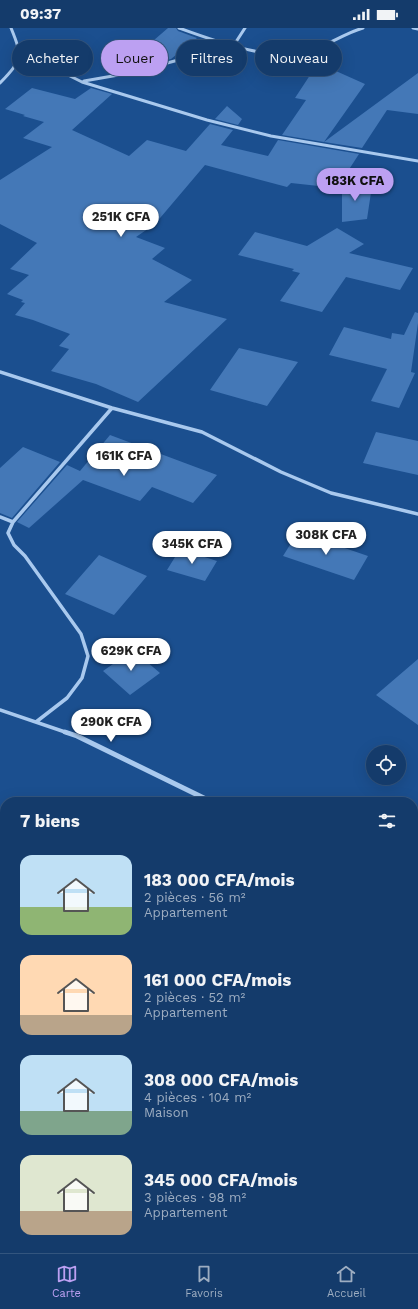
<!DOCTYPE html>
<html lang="fr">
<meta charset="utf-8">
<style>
:root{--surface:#143b6b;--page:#214673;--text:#f1f3f6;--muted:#9dadc1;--line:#33557e;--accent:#bca0f2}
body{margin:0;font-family:"Work Sans",sans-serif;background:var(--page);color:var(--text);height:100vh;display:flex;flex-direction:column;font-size:15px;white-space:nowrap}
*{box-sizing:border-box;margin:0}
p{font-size:13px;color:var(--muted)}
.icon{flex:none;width:22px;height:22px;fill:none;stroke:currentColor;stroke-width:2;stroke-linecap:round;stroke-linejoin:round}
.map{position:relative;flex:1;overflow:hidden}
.details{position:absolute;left:0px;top:769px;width:418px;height:456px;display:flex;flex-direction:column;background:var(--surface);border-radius:16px 16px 0 0;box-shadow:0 4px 16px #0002,0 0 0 1px var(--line)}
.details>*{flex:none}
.hud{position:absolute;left:12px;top:12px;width:394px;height:36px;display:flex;gap:8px}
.buttons{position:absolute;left:366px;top:717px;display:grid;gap:8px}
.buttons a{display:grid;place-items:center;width:40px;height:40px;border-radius:50%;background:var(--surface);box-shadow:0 4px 16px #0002,0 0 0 1px var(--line);font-size:20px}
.price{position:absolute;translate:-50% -34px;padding:0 9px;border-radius:14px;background:#fff;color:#222;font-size:13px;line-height:26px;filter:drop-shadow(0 1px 2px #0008)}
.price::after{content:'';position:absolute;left:50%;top:24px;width:12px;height:9px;margin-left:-6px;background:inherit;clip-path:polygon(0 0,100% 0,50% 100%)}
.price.on{background:var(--accent);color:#111}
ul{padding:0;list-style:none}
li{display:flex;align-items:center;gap:12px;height:100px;padding:0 20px}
li span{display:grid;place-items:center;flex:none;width:112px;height:80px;border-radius:12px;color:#555}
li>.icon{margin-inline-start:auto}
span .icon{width:48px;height:48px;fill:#fffc;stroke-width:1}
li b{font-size:17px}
h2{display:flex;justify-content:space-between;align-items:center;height:48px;padding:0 20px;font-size:17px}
.tag{padding:0 14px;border-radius:18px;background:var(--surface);box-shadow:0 4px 16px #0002,0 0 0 1px var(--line);font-size:14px;line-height:36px}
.tag.on{background:var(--accent);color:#111}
.status{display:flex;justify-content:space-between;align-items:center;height:28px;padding:0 20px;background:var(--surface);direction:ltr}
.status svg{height:11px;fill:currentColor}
.menu{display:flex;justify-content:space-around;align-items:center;height:56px;border-top:1px solid var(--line);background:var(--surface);font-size:11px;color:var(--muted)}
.menu a{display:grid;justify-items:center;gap:2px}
.menu .on{color:var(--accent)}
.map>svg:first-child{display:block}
</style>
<div class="status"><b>09:37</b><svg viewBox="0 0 49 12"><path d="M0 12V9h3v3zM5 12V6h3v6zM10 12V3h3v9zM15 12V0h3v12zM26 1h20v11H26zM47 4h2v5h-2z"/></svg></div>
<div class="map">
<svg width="418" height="1225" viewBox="0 0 418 1225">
<rect width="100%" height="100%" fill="#1b4f8f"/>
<path fill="#4478b7" d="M 168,0 L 176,0 L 178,3 L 197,10 L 171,31 L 133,41 L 125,37 Z
M 318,35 L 365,56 L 324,114 L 282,107 L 306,72 L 295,70 Z
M 418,45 L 418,86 L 387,82 L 362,120 L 324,114 Z
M 32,60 L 75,71 L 91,60 L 112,66 L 72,102 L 129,128 L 147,112 L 186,123 L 210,96 L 233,102 L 221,117 L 268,128 L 278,112 L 359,126 L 337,160 L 291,155 L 287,159 L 205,137 L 155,196 L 136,209 L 165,220 L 152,231 L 192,252 L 164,274 L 227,291 L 138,374 L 96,356 L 51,343 L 69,321 L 59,318 L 70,306 L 33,292 L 15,287 L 25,275 L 21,274 L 23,272 L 7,266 L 29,247 L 10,241 L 37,215 L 0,196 L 0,152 L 52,119 L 23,110 L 44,94 L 23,88 L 25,87 L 5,81 Z
M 227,78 L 242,91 L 238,97 L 215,91 Z
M 342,155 L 372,158 L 367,191 L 342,194 Z
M 337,200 L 364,216 L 349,225 L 413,240 L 400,262 L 346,249 L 322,284 L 280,273 L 300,245 L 292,243 L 294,241 L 238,227 L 255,204 L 307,218 Z
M 415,284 L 418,285 L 418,295 L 411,344 L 415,345 L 399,380 L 371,373 L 387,341 L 329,327 L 344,299 L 391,311 L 392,305 L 404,307 Z
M 239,320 L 298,334 L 267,378 L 210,362 Z
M 376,404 L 418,413 L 418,447 L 363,435 Z
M 110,407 L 217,447 L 193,475 L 152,459 L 140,473 L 83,452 L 29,500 L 17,494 L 67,437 L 80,443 Z
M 23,419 L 60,434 L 12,490 L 0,485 L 0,440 Z
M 298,504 L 368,528 L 354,552 L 283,528 Z
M 180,521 L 217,533 L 205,553 L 167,542 Z
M 99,527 L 147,548 L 114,587 L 65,566 Z
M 133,622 L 160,645 L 130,667 L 103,643 Z
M 418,631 L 418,697 L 376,667 Z"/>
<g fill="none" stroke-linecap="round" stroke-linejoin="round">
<path stroke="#a9c9ee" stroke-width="3" d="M 179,0 C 212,12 266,32 301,25 C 323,21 342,6 363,0
M 413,0 L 418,1
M 20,23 L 82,54 L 207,92 L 271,108 L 418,133
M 84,53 L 130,45 L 234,17 L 245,0
M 0,55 C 22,32 23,29 11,0"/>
<path stroke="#a9c9ee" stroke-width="3.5" d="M 0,344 L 112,380 L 202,404 L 281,444 L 331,465 L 418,486
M 0,489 L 13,494
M 0,682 L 68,705
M 36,694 L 67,670 L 82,650 L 88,628 L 81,606 L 25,528 L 14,517 L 8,505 L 13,494 L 112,380"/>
<path stroke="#a9c9ee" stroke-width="5" d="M 65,704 L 77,708 L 212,774
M 413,869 L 418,871"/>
</g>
</svg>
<div class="buttons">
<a><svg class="icon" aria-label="locate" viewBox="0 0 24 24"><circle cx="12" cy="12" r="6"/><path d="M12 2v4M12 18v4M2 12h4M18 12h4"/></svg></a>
</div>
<b class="price on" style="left:355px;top:174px">183K CFA</b>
<b class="price" style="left:121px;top:210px">251K CFA</b>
<b class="price" style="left:124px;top:449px">161K CFA</b>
<b class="price" style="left:326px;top:528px">308K CFA</b>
<b class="price" style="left:192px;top:537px">345K CFA</b>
<b class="price" style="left:131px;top:644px">629K CFA</b>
<b class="price" style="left:111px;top:715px">290K CFA</b>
<div class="hud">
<a class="tag">Acheter</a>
<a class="tag on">Louer</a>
<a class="tag">Filtres</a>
<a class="tag">Nouveau</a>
</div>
<section class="details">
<h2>7 biens<svg class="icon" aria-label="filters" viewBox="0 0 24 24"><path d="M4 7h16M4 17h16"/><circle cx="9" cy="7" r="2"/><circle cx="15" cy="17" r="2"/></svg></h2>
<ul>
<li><span style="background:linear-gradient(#bfe0f5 65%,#8fb573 0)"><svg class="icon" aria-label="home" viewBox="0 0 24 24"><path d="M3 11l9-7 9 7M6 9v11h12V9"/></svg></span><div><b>183 000 CFA/mois</b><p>2 pièces · 56 m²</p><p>Appartement</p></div></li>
<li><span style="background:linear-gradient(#ffd9b3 75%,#b9a48a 0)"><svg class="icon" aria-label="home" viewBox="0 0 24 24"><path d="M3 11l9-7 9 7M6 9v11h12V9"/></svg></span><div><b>161 000 CFA/mois</b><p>2 pièces · 52 m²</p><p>Appartement</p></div></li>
<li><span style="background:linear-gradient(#bfe0f5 70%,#7fa58c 0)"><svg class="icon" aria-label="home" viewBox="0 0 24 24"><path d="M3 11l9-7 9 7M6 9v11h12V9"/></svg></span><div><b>308 000 CFA/mois</b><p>4 pièces · 104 m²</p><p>Maison</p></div></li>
<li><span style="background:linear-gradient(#dfe7d0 70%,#b9a48a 0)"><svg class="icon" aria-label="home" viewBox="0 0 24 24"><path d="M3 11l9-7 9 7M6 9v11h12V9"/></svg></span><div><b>345 000 CFA/mois</b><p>3 pièces · 98 m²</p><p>Appartement</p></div></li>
</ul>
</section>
</div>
<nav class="menu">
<a class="on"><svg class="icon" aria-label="map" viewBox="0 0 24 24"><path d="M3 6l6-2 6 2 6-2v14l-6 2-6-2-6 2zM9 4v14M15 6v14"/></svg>Carte</a>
<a><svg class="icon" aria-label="saved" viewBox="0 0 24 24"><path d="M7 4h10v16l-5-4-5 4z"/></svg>Favoris</a>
<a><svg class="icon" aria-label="home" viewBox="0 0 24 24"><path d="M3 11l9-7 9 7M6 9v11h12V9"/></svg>Accueil</a>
</nav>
